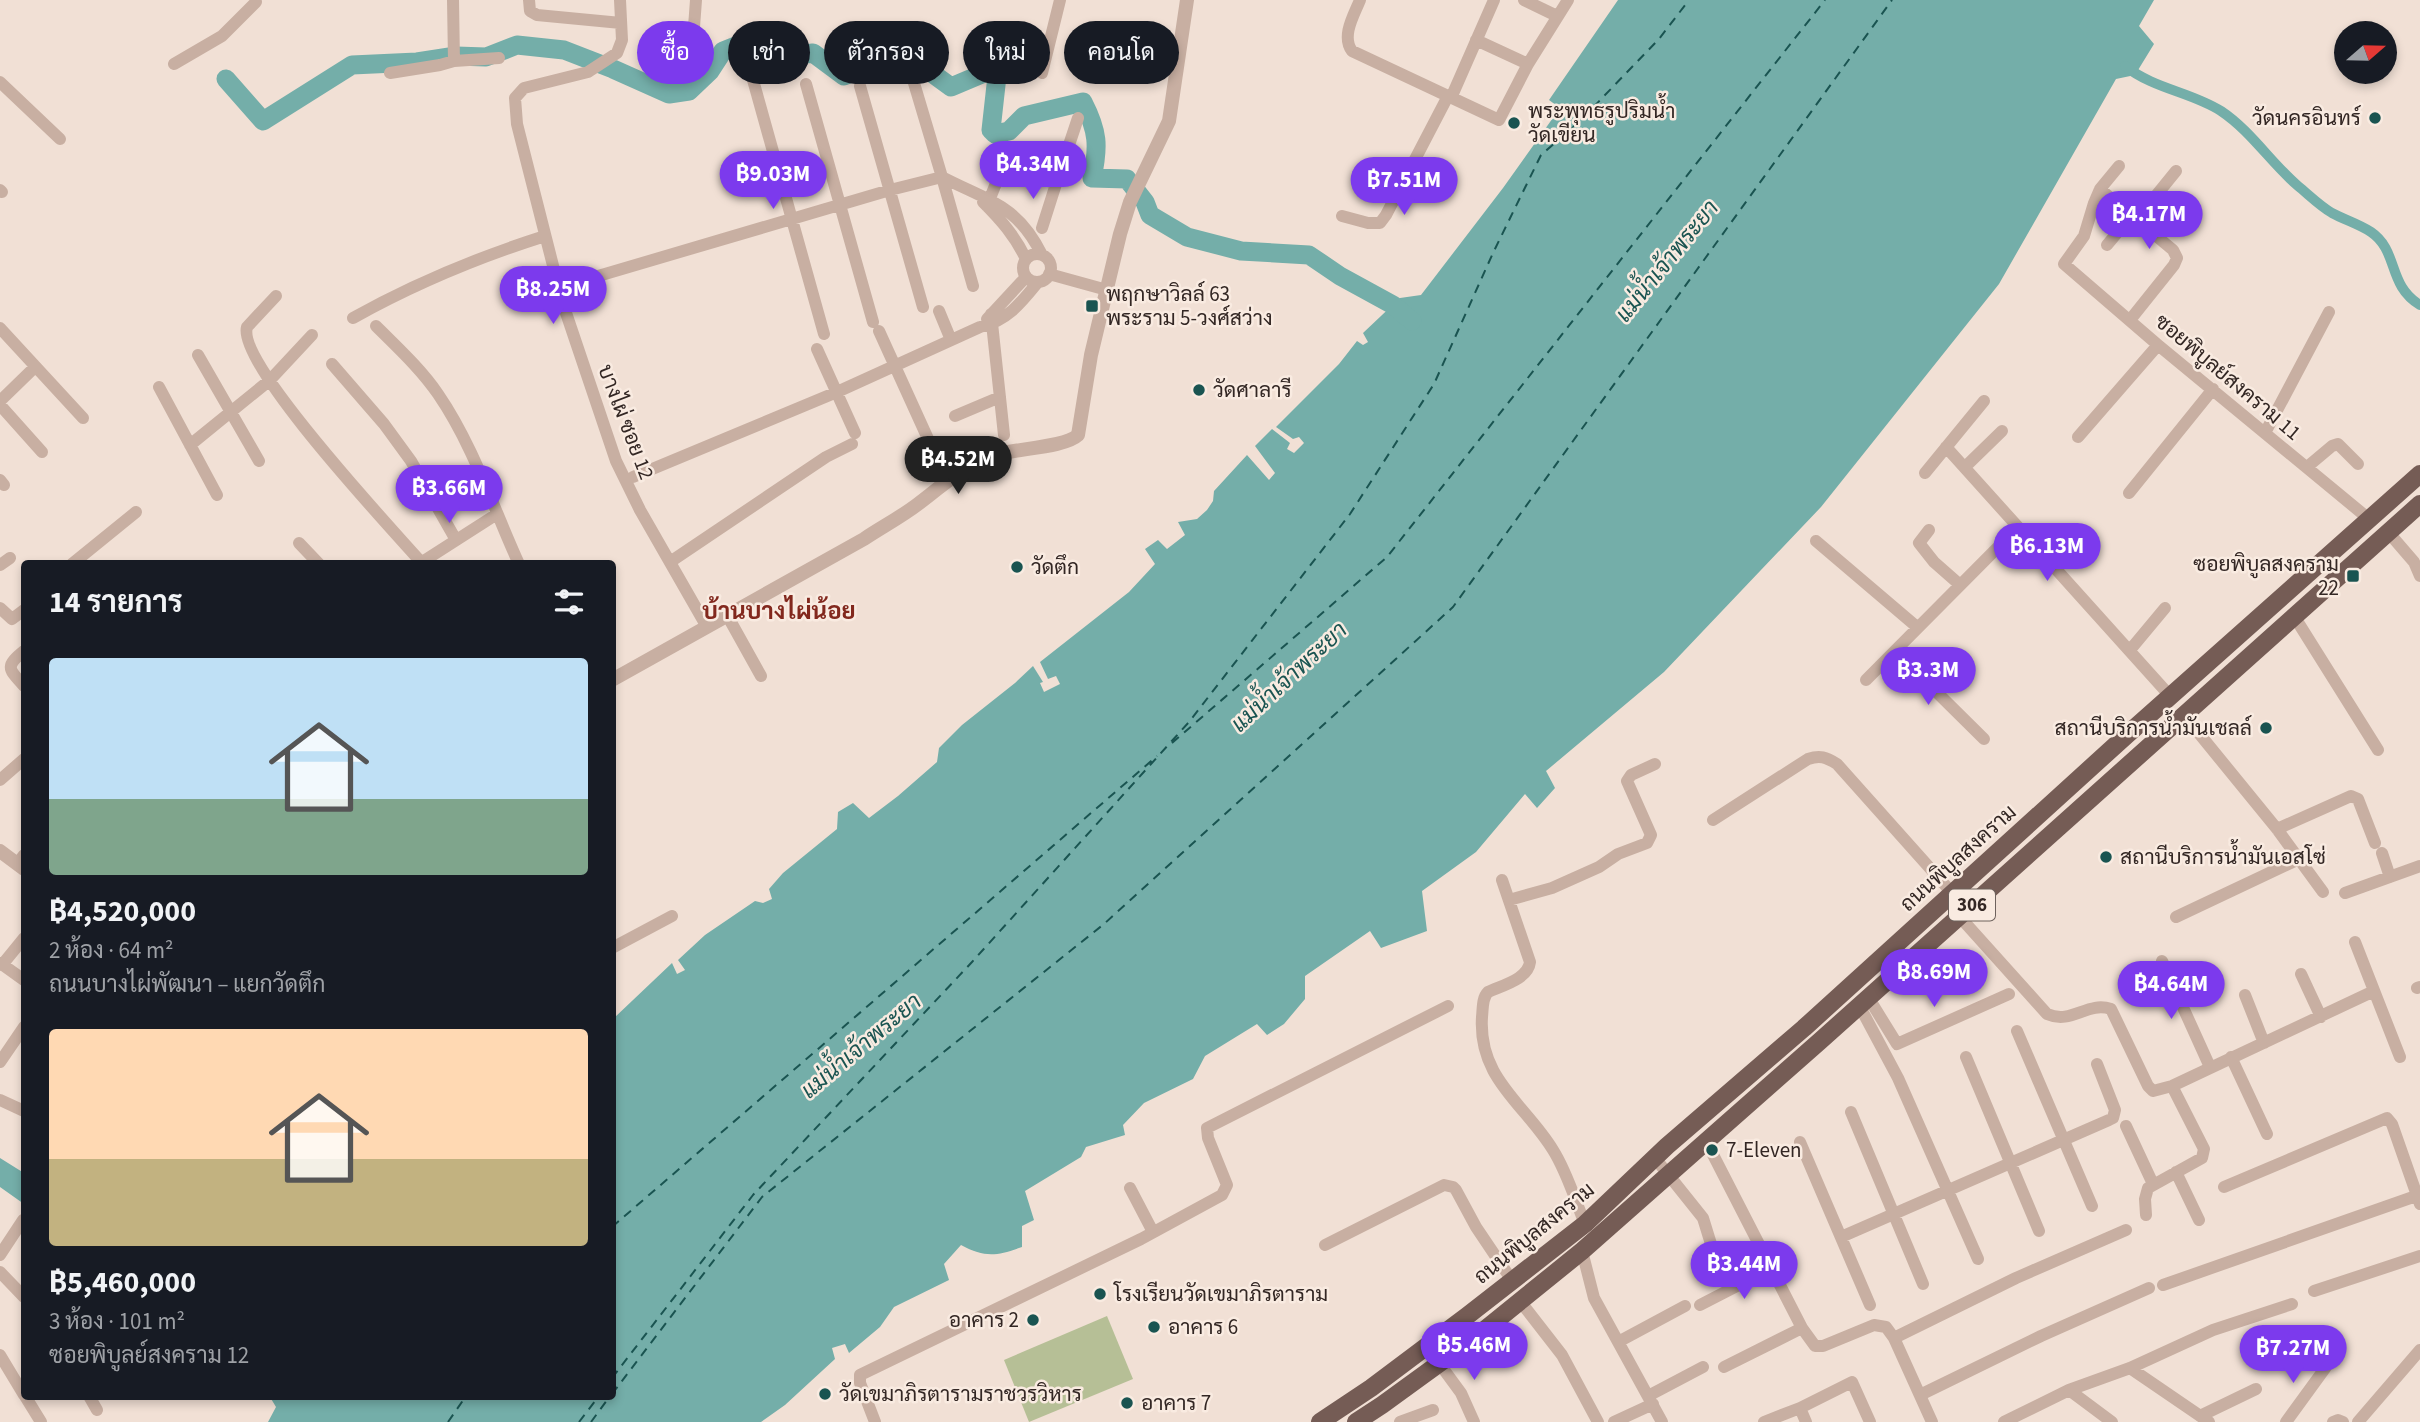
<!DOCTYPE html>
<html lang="th">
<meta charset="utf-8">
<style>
:root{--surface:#171b24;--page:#20242c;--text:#f1f3f6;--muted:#9ea1a6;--accent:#7c3aed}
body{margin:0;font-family:"Source Sans 3",Sarabun,sans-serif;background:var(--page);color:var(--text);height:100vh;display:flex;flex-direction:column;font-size:26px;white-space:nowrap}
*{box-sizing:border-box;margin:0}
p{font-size:23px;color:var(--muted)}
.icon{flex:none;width:38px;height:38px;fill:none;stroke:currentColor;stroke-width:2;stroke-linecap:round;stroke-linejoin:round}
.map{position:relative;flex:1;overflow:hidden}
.drawer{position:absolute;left:21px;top:560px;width:595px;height:840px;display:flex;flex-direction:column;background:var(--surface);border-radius:7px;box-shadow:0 4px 10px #0003}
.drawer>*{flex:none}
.banner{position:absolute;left:637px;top:21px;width:665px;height:63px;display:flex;gap:14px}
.needle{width:46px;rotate:70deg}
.controls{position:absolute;left:2334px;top:21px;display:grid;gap:14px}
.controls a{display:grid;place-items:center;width:63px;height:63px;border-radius:50%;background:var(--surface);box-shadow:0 4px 10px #0003;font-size:35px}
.price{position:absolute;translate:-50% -60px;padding:0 16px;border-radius:24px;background:var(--accent);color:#fff;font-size:23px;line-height:46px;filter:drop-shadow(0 2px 4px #0008)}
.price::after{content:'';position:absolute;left:50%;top:42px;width:21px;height:16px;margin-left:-10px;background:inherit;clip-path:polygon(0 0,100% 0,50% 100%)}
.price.current{background:#222;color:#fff}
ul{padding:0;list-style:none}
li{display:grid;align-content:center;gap:14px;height:371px;padding:0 28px}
li span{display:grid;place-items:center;height:217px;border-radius:7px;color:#555}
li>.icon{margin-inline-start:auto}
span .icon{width:126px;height:126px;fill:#fffc;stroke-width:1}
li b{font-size:30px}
h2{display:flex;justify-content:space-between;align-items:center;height:84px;padding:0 28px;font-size:30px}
.chip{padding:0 24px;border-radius:32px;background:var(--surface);box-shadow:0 4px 10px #0003;font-size:24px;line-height:63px}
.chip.current{background:var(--accent);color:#fff}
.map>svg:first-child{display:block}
</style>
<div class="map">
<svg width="2420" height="1422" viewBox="0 0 2420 1422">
<rect width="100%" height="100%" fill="#f1e0d5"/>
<path fill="#b6bf96" d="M 1107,1316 L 1133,1379 L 1029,1422 L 1004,1360 Z"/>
<path fill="#74aea9" d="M 1618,0 L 2154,0 L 2139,26 L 2154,44 L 2135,75 L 2116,79 L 1999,284 L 1821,507 L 1664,672 L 1546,771 L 1555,788 L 1537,808 L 1525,794 L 1476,852 L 1422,891 L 1427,931 L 1381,948 L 1370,931 L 1305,976 L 1305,999 L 1284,1024 L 1267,1035 L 1257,1024 L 1205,1056 L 1193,1079 L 1144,1103 L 1123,1125 L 1125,1135 L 1086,1147 L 1081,1157 L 1025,1191 L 1034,1220 L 1022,1226 L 1022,1247 C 997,1256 985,1258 961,1245 L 944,1264 L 949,1280 L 894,1307 L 880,1327 L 849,1353 L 845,1344 L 832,1348 L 835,1359 L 785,1405 L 761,1422 L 268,1422 L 276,1407 L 270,1397 L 612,1396 L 613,1019 L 672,963 L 677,974 L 685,970 L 678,960 L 705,935 L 755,901 L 763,903 L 772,899 L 769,889 L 783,873 L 837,829 L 838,812 L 853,803 L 869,818 L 898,796 L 937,762 L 939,748 L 962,725 L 1015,683 L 1033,666 L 1043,682 L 1040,683 L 1044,692 L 1060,684 L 1056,676 L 1048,679 L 1040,662 L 1129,592 L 1155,564 L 1145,549 L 1158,540 L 1167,549 L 1185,535 L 1178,522 L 1197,519 L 1207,510 L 1213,501 L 1214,491 L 1247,455 L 1269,480 L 1275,473 L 1255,446 L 1272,429 L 1290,443 L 1287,449 L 1294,453 L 1304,443 L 1299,437 L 1293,439 L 1276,427 L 1339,364 L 1357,341 L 1363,345 L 1368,342 L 1363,333 L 1400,298 L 1421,295 L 1503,188 L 1560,108 L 1549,100 Z
M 0,1158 L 24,1173 L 24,1204 L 0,1187 Z"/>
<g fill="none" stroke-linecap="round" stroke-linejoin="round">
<path stroke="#74aea9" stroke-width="10" d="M 2125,66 C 2154,89 2191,92 2221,111 C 2251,131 2271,163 2298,186 C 2309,195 2320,206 2332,213 C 2345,220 2359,224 2371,232 C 2399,251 2387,285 2420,305"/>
<path stroke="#74aea9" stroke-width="19" d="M 226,79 L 263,121 L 352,65 L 417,62 L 456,56 L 486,57 L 517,45 L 564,50 L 613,69 L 669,94 L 689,91 L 710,71 L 723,51 L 743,43 L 773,66 L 791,56 L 813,53 L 844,76 L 903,52 L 951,87 L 989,71 L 997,76 L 991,130 L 995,134 L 1009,131 L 1024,116 L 1083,102 C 1098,131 1099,146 1092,178 L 1127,179 L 1145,202 L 1150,215 L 1187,237 L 1241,251 L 1309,255 L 1340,276 L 1393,305 L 1412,321"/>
<path stroke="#1a5451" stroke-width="2" stroke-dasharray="9 7" stroke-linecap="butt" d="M 1172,743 L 1387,557 L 1825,0
M 612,1227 L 1157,756
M 612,1378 L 753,1195 L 972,962 L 1189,722 L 1350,514 L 1434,384 L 1493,253 L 1541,155 L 1579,122 L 1659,39 L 1689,0
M 612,1394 L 762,1197 L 1104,924 L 1453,607 L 1892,0
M 448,1422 L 466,1396
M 579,1422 L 599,1396
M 591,1422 L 610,1396"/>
<path stroke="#c8afa2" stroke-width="12" d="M 529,0 L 530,11 L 537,15 L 621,23
M 620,0 L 622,40 L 617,53 L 588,72 L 524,88 L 515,98 L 517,124 L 562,301 L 616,461 L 640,510 L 707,627
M 1360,0 C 1354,15 1341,36 1352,51 L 1499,120 L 1528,64 L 1568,0
M 1524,0 L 1557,16
M 694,27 L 696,0
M 1476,40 L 1528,64
M 454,61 L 499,58
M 174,64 L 222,36 L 256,2
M 390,73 L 440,65 L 454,61 L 453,0
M 911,73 L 942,177 C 988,201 1017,204 1042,255
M 1042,73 L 1060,0
M 753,80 L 824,334
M 0,82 L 60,139
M 806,84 L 873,322
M 860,86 L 923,307
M 1451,98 L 1494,0
M 2119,166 L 2100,189 L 2094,203 L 2084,236 L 2064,264 L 2158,345 L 2369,519
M 2100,189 L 2173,250 L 2177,258 L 2174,265 L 2130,320
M 0,190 L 2,192
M 983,202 C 1001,220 1015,236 1026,259
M 987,206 L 1002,168 L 1011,167 L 1056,184 L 1078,118
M 1342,216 L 1368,223 L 1380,223 L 1386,215 L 1448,96
M 2137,219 L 2176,171
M 1042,228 L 1056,184
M 2107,245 L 2132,215
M1023 268a14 14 0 1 1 28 0a14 14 0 1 1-28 0Z
M 1049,274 L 1107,290
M 571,284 L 890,190 L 942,177 L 973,286
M 276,296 L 247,327 C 236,363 392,529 421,562
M 939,311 L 951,340
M 991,314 L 1004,435
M 353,318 C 414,284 479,257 545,236
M 987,319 L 1026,277
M 376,326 C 397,347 421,369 438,394 C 473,445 493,507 519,564
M 0,328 L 83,418
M 879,331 L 939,463
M 817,349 L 855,433
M 198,355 L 259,461
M 332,364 L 384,424 L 411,461 L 456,540
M 159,387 L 217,495
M 0,401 L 35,367
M 0,405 L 42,452
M 955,416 L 1000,397
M 2265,433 L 2329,312
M 2078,437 L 2158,345
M 190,445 L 270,380 L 312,335
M 1946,447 L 2171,697
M 1965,467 L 2002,431
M 2307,467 L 2332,446 L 2338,444 L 2358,464
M 1925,473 L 1984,401
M 633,477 L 837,392 L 980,327 C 1007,321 1021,303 1038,282
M 0,480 L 4,485
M 2129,493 L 2213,389
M 1929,530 L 1919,543 L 1934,562 L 1959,584
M 2389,533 L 2414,562 L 2420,576
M 1816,541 L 1917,627
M 299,543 L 319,564
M 670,562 L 826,457 L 852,444
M 72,564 L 136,512
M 419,564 L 497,514
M 0,565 L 10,558
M 0,608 L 12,619 L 24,610
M 727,615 L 761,676
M 2294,616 L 2378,750
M 2130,650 L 2165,608
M 24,651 C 4,667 9,669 24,686
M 1895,651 L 1984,739
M 1866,680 L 2018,527
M 2184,715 L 2277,829 L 2323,892
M 0,780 L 24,759
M 1713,820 L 1808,759 C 1820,755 1826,757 1837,764 L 1953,894
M 2277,829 L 2351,796 L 2358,799 L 2375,843
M 2382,853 L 2390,877
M 17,864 L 24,855
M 1502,880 L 1530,962 C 1528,979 1503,985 1488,992 C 1482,998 1483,1008 1482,1017 C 1478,1079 1525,1104 1553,1150 C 1567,1172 1575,1200 1585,1224
M 2345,893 L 2420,866
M 1509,900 L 1552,888 L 1599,867 L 1618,854 L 1647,843 L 1651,835 L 1627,781 L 1631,775 L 1655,764
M 1959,916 L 2047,1014 C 2072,1025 2087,1001 2111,1009 L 2148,1086 L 2153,1091 L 2172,1086 L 2374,991
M 2176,917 L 2299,859
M 2355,942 L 2400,1057
M 612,948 L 672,916
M 2162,961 L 2210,1067
M 0,963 L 24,980
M 2,965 L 24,938
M 2301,974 L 2321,1017
M 2417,988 L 2420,987
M 2245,995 L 2264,1043
M 1868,997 L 1897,1044 L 2009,994
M 1859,1005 L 1898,1078 L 1978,1259
M 2017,1031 L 2092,1206
M 1966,1057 L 2039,1231
M 2231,1057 L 2267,1134
M 0,1062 L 24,1027
M 0,1100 L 24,1111
M 1851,1112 L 1923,1284
M 2126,1126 L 2153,1184
M 1706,1141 L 1802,1328 L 1815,1346 L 1823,1346 L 1874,1325 L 1886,1327 L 1894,1338 L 1932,1422
M 1800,1142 L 1870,1305
M 1655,1158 L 1703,1218 L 1711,1244
M 2176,1172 L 2199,1220
M 2224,1187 L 2387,1118 L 2392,1124 L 2420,1204
M 1130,1188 L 1153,1232
M 2146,1215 L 2145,1199 L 2148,1188 L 2202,1158 L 2204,1149 L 2172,1086
M 1841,1237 L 2109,1120 L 2113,1118 L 2115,1110 L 2097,1064
M 1325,1245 L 1444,1185 L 1453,1187 L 1456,1190 L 1476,1227 L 1513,1282
M 1582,1251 L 1594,1298 L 1662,1422
M 0,1255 L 23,1220 L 24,1222
M 0,1272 L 24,1297
M 2163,1285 L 2416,1196
M 2314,1291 L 2420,1256
M 1520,1301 L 1562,1355 L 1598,1422
M 1700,1305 L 1772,1268
M 1894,1338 L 2016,1278 L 2126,1230
M 1618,1342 L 1685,1306
M 0,1355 L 24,1395
M 1439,1363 L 1461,1393 L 1474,1422
M 1724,1367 L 1802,1328
M 2130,1368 L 2209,1422
M 2069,1390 L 2112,1422
M 1920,1395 L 2041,1336 L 2149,1288
M 25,1396 L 41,1422
M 89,1396 L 97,1410
M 1648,1396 L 1703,1367
M 1800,1408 L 1806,1422
M 2200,1416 L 2256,1389
M 875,1422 L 860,1383 L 860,1375 L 1141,1239 L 1222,1195 L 1227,1185 L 1208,1138 L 1207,1128 L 1448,1006
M 1400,1422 L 1433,1410
M 1614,1422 L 1653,1404
M 1764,1422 L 1800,1408 L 1852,1382 L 1870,1422
M 2004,1422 L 2069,1390 L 2130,1368 L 2213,1330 L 2292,1304
M 2286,1422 L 2326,1367
M 2333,1422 L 2338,1420 L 2343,1422
M 2358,1422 L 2420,1350"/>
<path stroke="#c8afa2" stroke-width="14" d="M 612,680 L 864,539 C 882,527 901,517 918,504 C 939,488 961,469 985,458 C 1008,448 1063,449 1078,435 L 1091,355 L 1120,234 L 1130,202 L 1169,121 L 1187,0
M 0,851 L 24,869"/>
<path stroke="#755c55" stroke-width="18" d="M 1320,1422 L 1371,1388 L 1467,1316 L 1585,1224 L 1667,1146 L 1804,1028 L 2129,733 L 2420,474
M 1356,1422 L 1382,1405 L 1477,1336 L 1582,1251 L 1820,1041 L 2420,504"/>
</g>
<g fill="#1a5451" stroke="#f9ebe1" stroke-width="2.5">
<circle cx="2375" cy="118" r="7"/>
<circle cx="1514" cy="123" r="7"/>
<rect x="1085" y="299" width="14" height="14" rx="3.5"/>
<circle cx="1199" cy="390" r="7"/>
<circle cx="1017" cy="567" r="7"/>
<rect x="2346" y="569" width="14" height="14" rx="3.5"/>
<circle cx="2266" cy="728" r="7"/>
<circle cx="2106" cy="857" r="7"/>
<circle cx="1712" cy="1150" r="7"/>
<circle cx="1100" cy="1294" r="7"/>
<circle cx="1033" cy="1320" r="7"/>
<circle cx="1154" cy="1327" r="7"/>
<circle cx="825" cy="1394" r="7"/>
<circle cx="1127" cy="1403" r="7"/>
</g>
<g text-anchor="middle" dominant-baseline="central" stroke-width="5" stroke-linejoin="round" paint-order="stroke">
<rect fill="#f9ebe1" stroke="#6e625d" stroke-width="2" x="1949" y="889.5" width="46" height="31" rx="5"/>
<g font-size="19" font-weight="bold" fill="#332724">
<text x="1972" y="905">306</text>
</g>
<g font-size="21" fill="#332724" stroke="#f9ebe1" text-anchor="start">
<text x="1528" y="111">พระพุทธรูปริมน้ำ<tspan x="1528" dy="24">วัดเขียน</tspan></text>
<text x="2361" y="118" text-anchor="end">วัดนครอินทร์</text>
<text x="1106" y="294">พฤกษาวิลล์ 63<tspan x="1106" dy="24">พระราม 5-วงศ์สว่าง</tspan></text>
<text x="1213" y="390">วัดศาลารี</text>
<text x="2339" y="564" text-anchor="end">ซอยพิบูลสงคราม<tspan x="2339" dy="24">22</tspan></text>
<text x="1031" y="567">วัดตึก</text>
<text x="2252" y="728" text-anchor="end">สถานีบริการน้ำมันเชลล์</text>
<text x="2120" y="857">สถานีบริการน้ำมันเอสโซ่</text>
<text x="1726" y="1150">7-Eleven</text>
<text x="1114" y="1294">โรงเรียนวัดเขมาภิรตาราม</text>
<text x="1019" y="1320" text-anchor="end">อาคาร 2</text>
<text x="1168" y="1327">อาคาร 6</text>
<text x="839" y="1394">วัดเขมาภิรตารามราชวรวิหาร</text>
<text x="1141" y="1403">อาคาร 7</text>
</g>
<g font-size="21" fill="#332724" stroke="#f9ebe1">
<text transform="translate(2228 377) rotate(40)">ซอยพิบูลย์สงคราม 11</text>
<text transform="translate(626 422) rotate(69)">บางไผ่ ซอย 12</text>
<text transform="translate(1958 858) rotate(-42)">ถนนพิบูลสงคราม</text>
<text transform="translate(1534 1233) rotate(-39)">ถนนพิบูลสงคราม</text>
</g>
<g font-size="23" font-style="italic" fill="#1a5451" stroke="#f9ebe1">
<text transform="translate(1667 261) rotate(-51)">แม่น้ำเจ้าพระยา</text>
<text transform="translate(1289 677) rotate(-43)">แม่น้ำเจ้าพระยา</text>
<text transform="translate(861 1046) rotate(-40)">แม่น้ำเจ้าพระยา</text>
</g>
<g font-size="24" font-weight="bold" fill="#82281d" stroke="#f9ebe1">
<text x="779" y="611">บ้านบางไผ่น้อย</text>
</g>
</g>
</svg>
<div class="controls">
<a><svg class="needle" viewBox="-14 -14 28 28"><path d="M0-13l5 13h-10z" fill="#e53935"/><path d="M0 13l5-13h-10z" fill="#9ea1a6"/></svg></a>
</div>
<b class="price" style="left:1033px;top:201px">฿4.34M</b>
<b class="price" style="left:773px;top:211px">฿9.03M</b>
<b class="price" style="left:1404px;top:217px">฿7.51M</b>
<b class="price" style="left:2149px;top:251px">฿4.17M</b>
<b class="price" style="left:553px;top:326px">฿8.25M</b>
<b class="price current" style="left:958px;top:496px">฿4.52M</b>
<b class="price" style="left:449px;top:525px">฿3.66M</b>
<b class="price" style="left:2047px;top:583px">฿6.13M</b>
<b class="price" style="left:1928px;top:707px">฿3.3M</b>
<b class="price" style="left:1934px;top:1009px">฿8.69M</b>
<b class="price" style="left:2171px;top:1021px">฿4.64M</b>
<b class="price" style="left:1744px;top:1301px">฿3.44M</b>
<b class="price" style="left:1474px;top:1382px">฿5.46M</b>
<b class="price" style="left:2293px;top:1385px">฿7.27M</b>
<div class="banner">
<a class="chip current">ซื้อ</a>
<a class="chip">เช่า</a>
<a class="chip">ตัวกรอง</a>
<a class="chip">ใหม่</a>
<a class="chip">คอนโด</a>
</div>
<section class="drawer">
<h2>14 รายการ<svg class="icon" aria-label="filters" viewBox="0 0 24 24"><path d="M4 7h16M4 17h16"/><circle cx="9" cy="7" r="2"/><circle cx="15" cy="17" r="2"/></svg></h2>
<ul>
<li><span style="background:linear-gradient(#bfe0f5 65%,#7fa58c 0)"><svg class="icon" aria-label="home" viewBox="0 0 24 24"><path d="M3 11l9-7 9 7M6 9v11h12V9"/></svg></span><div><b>฿4,520,000</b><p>2 ห้อง · 64 m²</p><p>ถนนบางไผ่พัฒนา – แยกวัดตึก</p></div></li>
<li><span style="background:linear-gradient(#ffd9b3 60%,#c2b280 0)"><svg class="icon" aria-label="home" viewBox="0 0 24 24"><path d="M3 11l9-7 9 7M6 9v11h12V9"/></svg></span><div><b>฿5,460,000</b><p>3 ห้อง · 101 m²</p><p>ซอยพิบูลย์สงคราม 12</p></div></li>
</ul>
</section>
</div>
